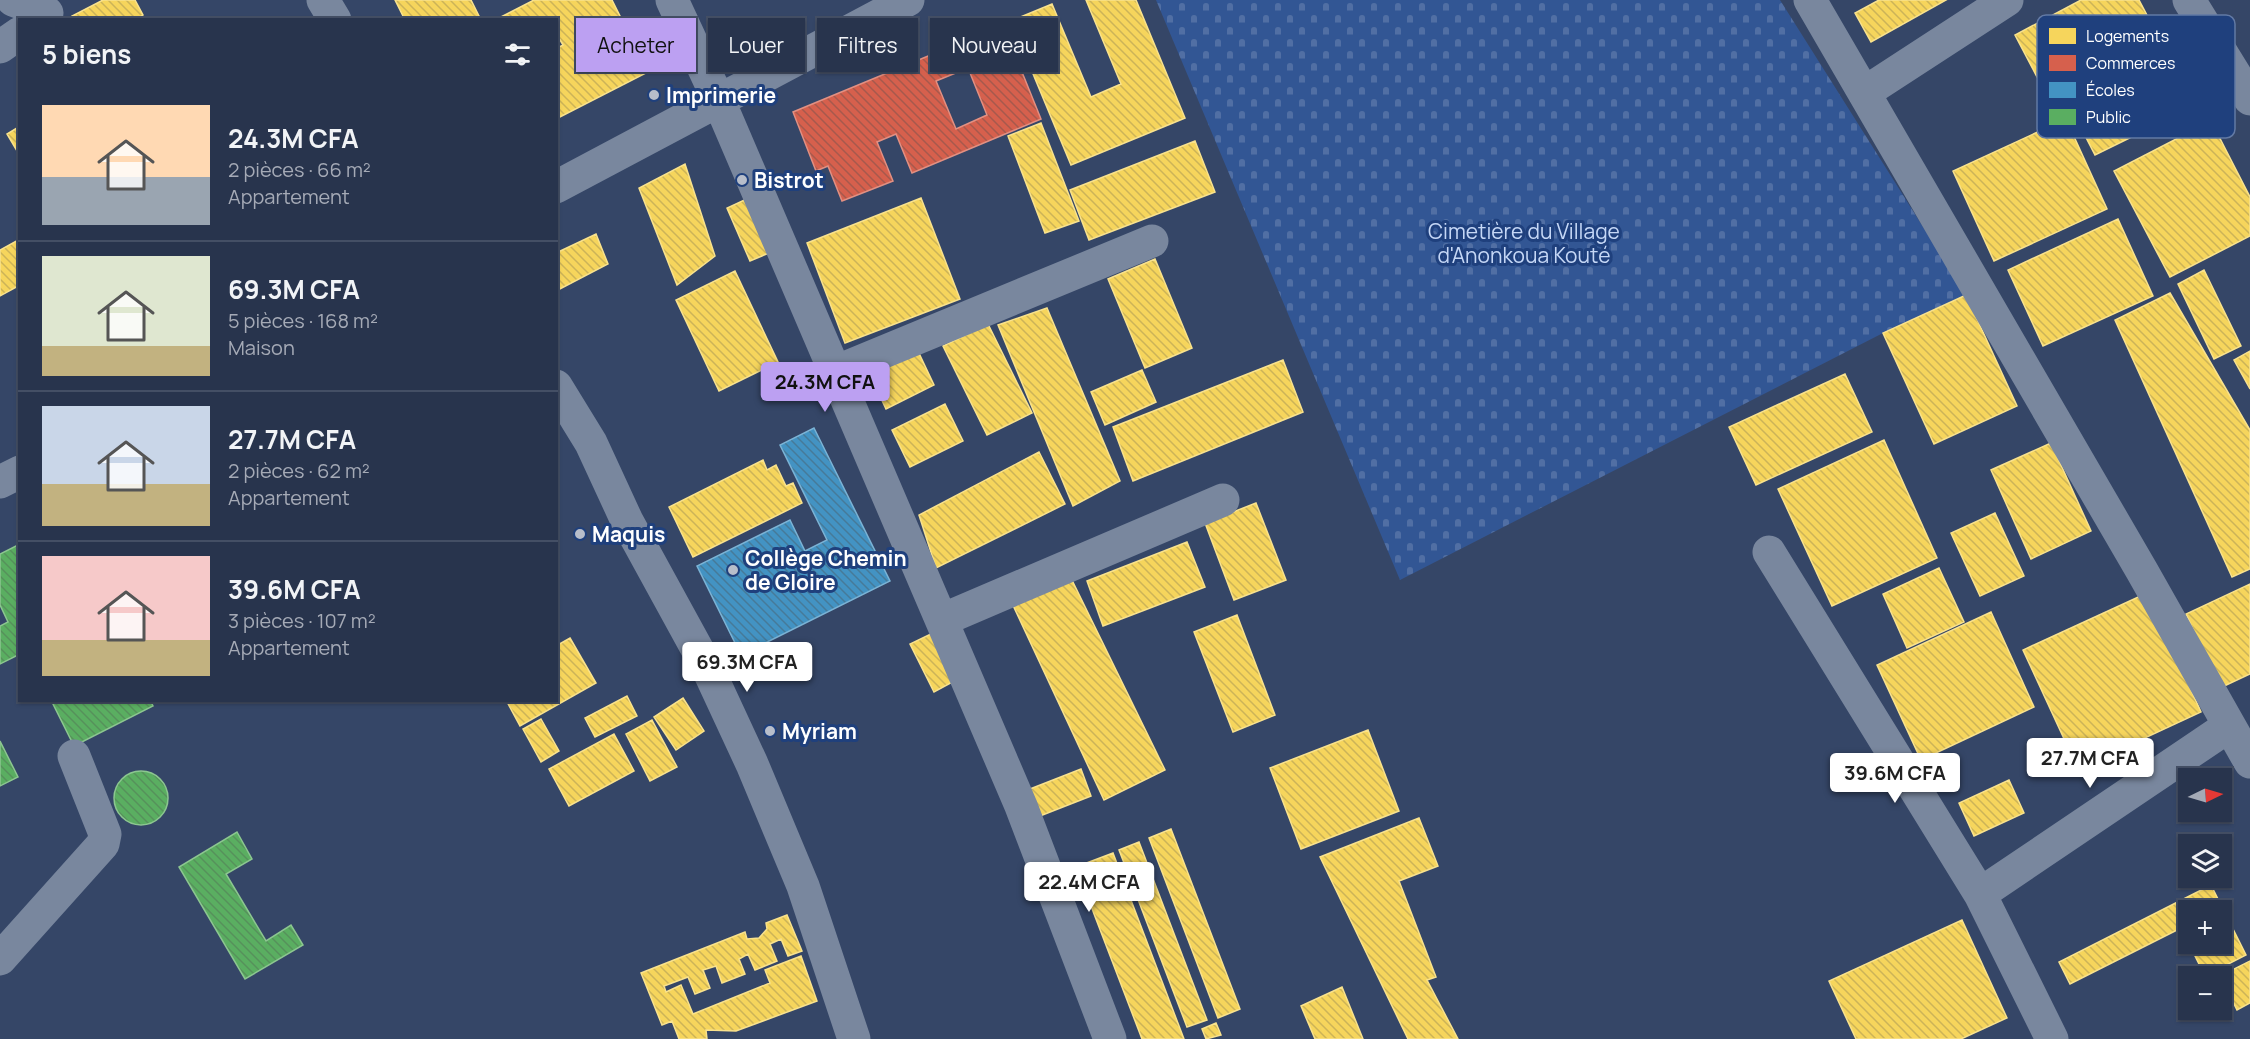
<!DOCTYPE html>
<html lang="fr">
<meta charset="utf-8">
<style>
:root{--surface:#28344d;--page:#343f57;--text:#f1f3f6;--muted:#a5aab6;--line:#444f65;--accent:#bca0f2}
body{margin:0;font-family:Manrope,sans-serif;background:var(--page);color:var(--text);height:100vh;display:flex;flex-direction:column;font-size:22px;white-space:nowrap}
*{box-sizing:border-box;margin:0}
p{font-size:20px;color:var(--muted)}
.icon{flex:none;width:33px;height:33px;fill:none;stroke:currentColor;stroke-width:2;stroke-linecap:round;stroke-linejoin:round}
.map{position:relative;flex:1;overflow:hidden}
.details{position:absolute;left:18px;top:18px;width:540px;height:684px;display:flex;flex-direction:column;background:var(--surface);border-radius:0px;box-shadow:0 2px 4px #0004,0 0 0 2px var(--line)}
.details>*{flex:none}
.guide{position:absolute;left:576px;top:18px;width:570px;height:54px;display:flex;gap:12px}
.needle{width:39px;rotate:85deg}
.controls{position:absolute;left:2178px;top:768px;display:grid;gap:12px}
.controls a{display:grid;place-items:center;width:54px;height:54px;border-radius:0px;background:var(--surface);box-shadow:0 2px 4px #0004,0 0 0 2px var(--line);font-size:30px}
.price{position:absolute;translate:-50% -51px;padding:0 14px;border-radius:6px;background:#fff;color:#222;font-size:20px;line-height:39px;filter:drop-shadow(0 2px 3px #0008)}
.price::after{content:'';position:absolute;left:50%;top:36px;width:18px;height:14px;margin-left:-9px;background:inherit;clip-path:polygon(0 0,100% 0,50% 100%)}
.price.on{background:var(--accent);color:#111}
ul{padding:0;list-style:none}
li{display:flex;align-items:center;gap:18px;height:150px;padding:0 24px}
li+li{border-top:2px solid var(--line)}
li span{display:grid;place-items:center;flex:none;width:168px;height:120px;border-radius:0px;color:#555}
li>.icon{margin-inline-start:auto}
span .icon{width:72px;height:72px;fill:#fffc;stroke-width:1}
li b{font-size:26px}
h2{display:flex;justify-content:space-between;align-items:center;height:72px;padding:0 24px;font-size:26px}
.chip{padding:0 21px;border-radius:0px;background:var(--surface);box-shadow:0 2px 4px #0004,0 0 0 2px var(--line);font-size:21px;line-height:54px}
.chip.on{background:var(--accent);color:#111}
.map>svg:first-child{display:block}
</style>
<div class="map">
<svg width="2250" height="1039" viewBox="0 0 2250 1039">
<defs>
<pattern id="cemetery-stones" width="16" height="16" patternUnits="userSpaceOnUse" patternTransform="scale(1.5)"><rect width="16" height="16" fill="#325694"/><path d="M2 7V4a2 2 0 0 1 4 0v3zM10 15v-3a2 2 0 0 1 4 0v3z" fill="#516fa4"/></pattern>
<pattern id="homes-back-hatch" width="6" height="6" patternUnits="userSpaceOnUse" patternTransform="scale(1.5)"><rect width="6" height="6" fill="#f6d55c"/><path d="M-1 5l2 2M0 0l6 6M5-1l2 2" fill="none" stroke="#ccb358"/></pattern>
<pattern id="shops-back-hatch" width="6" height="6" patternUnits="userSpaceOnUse" patternTransform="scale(1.5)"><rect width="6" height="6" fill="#d6604d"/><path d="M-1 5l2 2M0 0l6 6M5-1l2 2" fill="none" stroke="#a6594d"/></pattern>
<pattern id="schools-back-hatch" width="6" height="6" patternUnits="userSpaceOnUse" patternTransform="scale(1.5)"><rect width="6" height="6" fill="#4393c3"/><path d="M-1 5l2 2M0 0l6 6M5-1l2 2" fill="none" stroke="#467a99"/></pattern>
<pattern id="public-back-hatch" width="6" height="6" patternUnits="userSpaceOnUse" patternTransform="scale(1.5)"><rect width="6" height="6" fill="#5aae61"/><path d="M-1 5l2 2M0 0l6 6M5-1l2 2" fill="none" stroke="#56915b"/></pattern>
</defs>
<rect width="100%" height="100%" fill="#354667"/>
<path fill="url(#cemetery-stones)" d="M 1156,0 L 1780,0 L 1966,295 L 1883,333 L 1400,580 Z"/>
<path fill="url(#homes-back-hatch)" stroke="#f9e28d" stroke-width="1.5" d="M 103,0 L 135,0 L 143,15 L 135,20 L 74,20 L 72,16 Z
M 395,0 L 471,0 L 481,20 L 405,20 Z
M 534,0 L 612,0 L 648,72 L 556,119 L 556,49 L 563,45 L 556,33 L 556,20 L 495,20 Z
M 1086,0 L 1136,0 L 1185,118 L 1071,165 L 1011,21 L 1052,4 L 1091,97 L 1121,84 Z
M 1879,0 L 1946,0 L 1871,42 L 1855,13 Z
M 2081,0 L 2139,0 L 2169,57 L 2057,115 L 2015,35 Z
M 2121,93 L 2140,133 L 2095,155 L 2075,116 Z
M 2066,119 L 2107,209 L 1994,261 L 1953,171 Z
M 2211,121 L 2250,197 L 2250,236 L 2170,277 L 2114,171 Z
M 1041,123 L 1079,221 L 1045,233 L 1008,136 Z
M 20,126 L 20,156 L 7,134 Z
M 1195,141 L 1215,192 L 1089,240 L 1070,190 Z
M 685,164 L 715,256 L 677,285 L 639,188 Z
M 753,196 L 776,250 L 750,261 L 727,208 Z
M 921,198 L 960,299 L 845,343 L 807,243 Z
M 2118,219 L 2153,296 L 2043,346 L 2008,270 Z
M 596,234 L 608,264 L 556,291 L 556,253 Z
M 20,239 L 20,285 L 0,296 L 0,250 Z
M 1155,259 L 1192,348 L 1145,368 L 1108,279 Z
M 2204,270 L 2241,346 L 2214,359 L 2178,284 Z
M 735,271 L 778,362 L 719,391 L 676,300 Z
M 2170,293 L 2250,430 L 2250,569 L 2232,577 L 2115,320 Z
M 1966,295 L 2017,406 L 1934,444 L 1883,333 Z
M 1047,308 L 1120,481 L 1073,506 L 998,325 Z
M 988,324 L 1032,413 L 987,435 L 943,346 Z
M 917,349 L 934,385 L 886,409 L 869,373 Z
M 2250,351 L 2250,389 L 2234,360 Z
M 1283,360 L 1303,412 L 1133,481 L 1113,427 Z
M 1142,370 L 1156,402 L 1105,425 L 1091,392 Z
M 1845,374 L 1872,432 L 1756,485 L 1729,427 Z
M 945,404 L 963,441 L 910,467 L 892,430 Z
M 1884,440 L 1937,558 L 1832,606 L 1778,489 Z
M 2051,443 L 2091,531 L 2031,559 L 1991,470 Z
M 1039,452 L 1065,504 L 936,568 L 919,515 Z
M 763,460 L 767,470 L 776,465 L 786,486 L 793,483 L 802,503 L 693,557 L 669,507 Z
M 1256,503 L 1286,580 L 1234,600 L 1205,523 Z
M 1995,513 L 2024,576 L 1980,596 L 1951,533 Z
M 1187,542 L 1205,587 L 1103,626 L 1087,581 Z
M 1939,568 L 1964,622 L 1907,648 L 1883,594 Z
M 1069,574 L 1165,770 L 1104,800 L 1011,601 Z
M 2250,584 L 2250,674 L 2220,688 L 2186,614 Z
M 2147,593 L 2201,712 L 2078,769 L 2023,650 Z
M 1991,612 L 2034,707 L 1921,760 L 1877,665 Z
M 1237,615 L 1275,715 L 1233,732 L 1194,632 Z
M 937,631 L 960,678 L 934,692 L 910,644 Z
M 570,638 L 596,683 L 520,726 L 506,700 L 556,700 L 556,646 Z
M 627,696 L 637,716 L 595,737 L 585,718 Z
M 683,698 L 704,731 L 676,750 L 654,717 Z
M 541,719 L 559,751 L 541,762 L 523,729 Z
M 652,720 L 677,767 L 650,781 L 626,734 Z
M 1368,730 L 1399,811 L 1301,849 L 1270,768 Z
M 614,734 L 634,771 L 569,806 L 549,769 Z
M 1081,769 L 1091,796 L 1040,816 L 1030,789 Z
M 2009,780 L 2024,813 L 1974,836 L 1959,803 Z
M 1419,818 L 1438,866 L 1399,881 L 1436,977 L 1427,980 L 1458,1039 L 1408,1039 L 1320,857 Z
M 1171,829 L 1240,1009 L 1218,1018 L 1149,838 Z
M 1139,842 L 1207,1020 L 1187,1027 L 1119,850 Z
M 1113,853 L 1184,1039 L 1142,1039 L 1076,867 Z
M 2211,885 L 2246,955 L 2205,976 L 2189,944 L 2222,944 L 2222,910 L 2188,910 L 2188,943 L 2181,928 L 2070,984 L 2059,962 Z
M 787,915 L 802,951 L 788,956 L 781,939 L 770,944 L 777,961 L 755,970 L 748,954 L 739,959 L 745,974 L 722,983 L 716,966 L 703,970 L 710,988 L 695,994 L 688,977 L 664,986 L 666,992 L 681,985 L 693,1014 L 770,983 L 765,970 L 801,956 L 817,1001 L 736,1031 L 706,1030 L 707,1039 L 679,1039 L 672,1021 L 662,1025 L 641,973 L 745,932 L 747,939 L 759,938 L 767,929 L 766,923 Z
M 1962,920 L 2007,1018 L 1961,1039 L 1856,1039 L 1829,981 Z
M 2250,961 L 2250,1003 L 2237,1010 L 2220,976 Z
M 1342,987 L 1363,1039 L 1315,1039 L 1301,1006 Z
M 1216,1023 L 1221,1035 L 1206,1039 L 1202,1029 Z"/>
<path fill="url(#shops-back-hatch)" stroke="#e29082" stroke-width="1.5" fill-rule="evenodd" d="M 1003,25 L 1041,119 L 912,173 L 896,134 L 877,142 L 893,181 L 842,201 L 828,166 L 816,171 L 793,112 ZM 968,68 L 987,115 L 956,129 L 936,81 Z"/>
<path fill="url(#schools-back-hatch)" stroke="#7bb3d5" stroke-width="1.5" d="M 814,428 L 890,581 L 741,655 L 697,566 L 790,520 L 805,551 L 827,540 L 780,445 Z"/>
<path fill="url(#public-back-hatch)" stroke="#8cc690" stroke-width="1.5" d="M 20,544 L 20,654 L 0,664 L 0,626 L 8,622 L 0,605 L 0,554 Z
M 60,700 L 150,700 L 153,706 L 74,746 L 53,704 Z
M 0,741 L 18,777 L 0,786 Z
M114 798a27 27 0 1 1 54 0a27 27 0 1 1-54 0Z
M 237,832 L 252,859 L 226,874 L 266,941 L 291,925 L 303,945 L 245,979 L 179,867 Z"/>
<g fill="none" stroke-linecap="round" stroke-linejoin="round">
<path stroke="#79879e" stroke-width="33" d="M 13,0 L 47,13
M 323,0 L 335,20
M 672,0 L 719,101 L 1021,806 L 1110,1039
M 1810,0 L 2142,571 L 2250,762
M 2189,0 L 2250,99
M 0,47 L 20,33
M 1864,93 L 2007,0
M 556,187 L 908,0
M 835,372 L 1152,241
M 556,386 L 591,443 L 627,521 L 707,667 L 752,764 L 803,886 L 854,1039
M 0,482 L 20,472
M 1769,552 L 1980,894 L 2052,1039
M 942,620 L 1223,500
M 1980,894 L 2229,726
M 0,959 L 103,844 L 105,834 L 74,756"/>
</g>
<g fill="#b8beca" stroke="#1f407d" stroke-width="2">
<circle cx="654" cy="95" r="6"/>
<circle cx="742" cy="180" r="6"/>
<circle cx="580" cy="534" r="6"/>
<circle cx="733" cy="570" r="6"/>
<circle cx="770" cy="731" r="6"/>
</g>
<g text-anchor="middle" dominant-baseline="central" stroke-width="6" stroke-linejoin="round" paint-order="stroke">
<g font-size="21" font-weight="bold" fill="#fff" stroke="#1f407d" text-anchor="start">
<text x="666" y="95">Imprimerie</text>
<text x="754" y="180">Bistrot</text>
<text x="592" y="534">Maquis</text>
<text x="745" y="558">Collège Chemin<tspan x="745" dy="24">de Gloire</tspan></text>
<text x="782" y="731">Myriam</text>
</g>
<g font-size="21" fill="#c5d7f6" stroke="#1f407d">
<text x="1524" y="231">Cimetière du Village<tspan x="1524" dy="24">d'Anonkoua Kouté</tspan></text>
</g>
</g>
<rect x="2037" y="15" width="198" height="123" rx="9" fill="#1f407d" stroke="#6279a4" stroke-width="1.5"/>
<rect x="2049" y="28" width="27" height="16" fill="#f6d55c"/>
<rect x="2049" y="55" width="27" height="16" fill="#d6604d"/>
<rect x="2049" y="82" width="27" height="16" fill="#4393c3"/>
<rect x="2049" y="109" width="27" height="16" fill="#5aae61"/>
<g font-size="16" fill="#fff">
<text x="2086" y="42">Logements</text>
<text x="2086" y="69">Commerces</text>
<text x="2086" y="96">Écoles</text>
<text x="2086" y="123">Public</text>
</g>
</svg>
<div class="controls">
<a><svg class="needle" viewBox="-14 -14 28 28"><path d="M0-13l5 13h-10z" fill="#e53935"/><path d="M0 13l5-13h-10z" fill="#a5aab6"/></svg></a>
<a><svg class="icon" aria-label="layers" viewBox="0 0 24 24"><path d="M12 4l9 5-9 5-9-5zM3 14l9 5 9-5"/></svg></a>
<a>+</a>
<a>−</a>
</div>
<b class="price on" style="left:825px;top:413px">24.3M CFA</b>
<b class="price" style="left:747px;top:693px">69.3M CFA</b>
<b class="price" style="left:2090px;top:789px">27.7M CFA</b>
<b class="price" style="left:1895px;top:804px">39.6M CFA</b>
<b class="price" style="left:1089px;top:913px">22.4M CFA</b>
<div class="guide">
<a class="chip on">Acheter</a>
<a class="chip">Louer</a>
<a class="chip">Filtres</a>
<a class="chip">Nouveau</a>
</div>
<section class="details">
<h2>5 biens<svg class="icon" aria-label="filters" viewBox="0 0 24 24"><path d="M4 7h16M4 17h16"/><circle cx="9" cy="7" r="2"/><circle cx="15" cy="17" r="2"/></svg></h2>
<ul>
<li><span style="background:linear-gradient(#ffd9b3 60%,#9aa5b1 0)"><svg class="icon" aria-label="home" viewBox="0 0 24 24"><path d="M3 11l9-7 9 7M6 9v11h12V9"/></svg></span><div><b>24.3M CFA</b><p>2 pièces · 66 m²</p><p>Appartement</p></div></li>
<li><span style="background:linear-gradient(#dfe7d0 75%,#c2b280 0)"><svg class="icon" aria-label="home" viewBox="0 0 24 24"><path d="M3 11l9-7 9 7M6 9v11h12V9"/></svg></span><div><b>69.3M CFA</b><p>5 pièces · 168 m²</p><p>Maison</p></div></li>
<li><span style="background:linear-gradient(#c9d6e8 65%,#c2b280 0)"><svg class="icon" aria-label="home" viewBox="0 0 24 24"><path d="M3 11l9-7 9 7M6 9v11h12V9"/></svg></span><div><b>27.7M CFA</b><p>2 pièces · 62 m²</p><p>Appartement</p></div></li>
<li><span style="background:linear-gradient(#f6c9c9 70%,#c2b280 0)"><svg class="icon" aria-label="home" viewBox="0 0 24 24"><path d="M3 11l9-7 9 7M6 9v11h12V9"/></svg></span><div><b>39.6M CFA</b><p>3 pièces · 107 m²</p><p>Appartement</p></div></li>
</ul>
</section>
</div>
